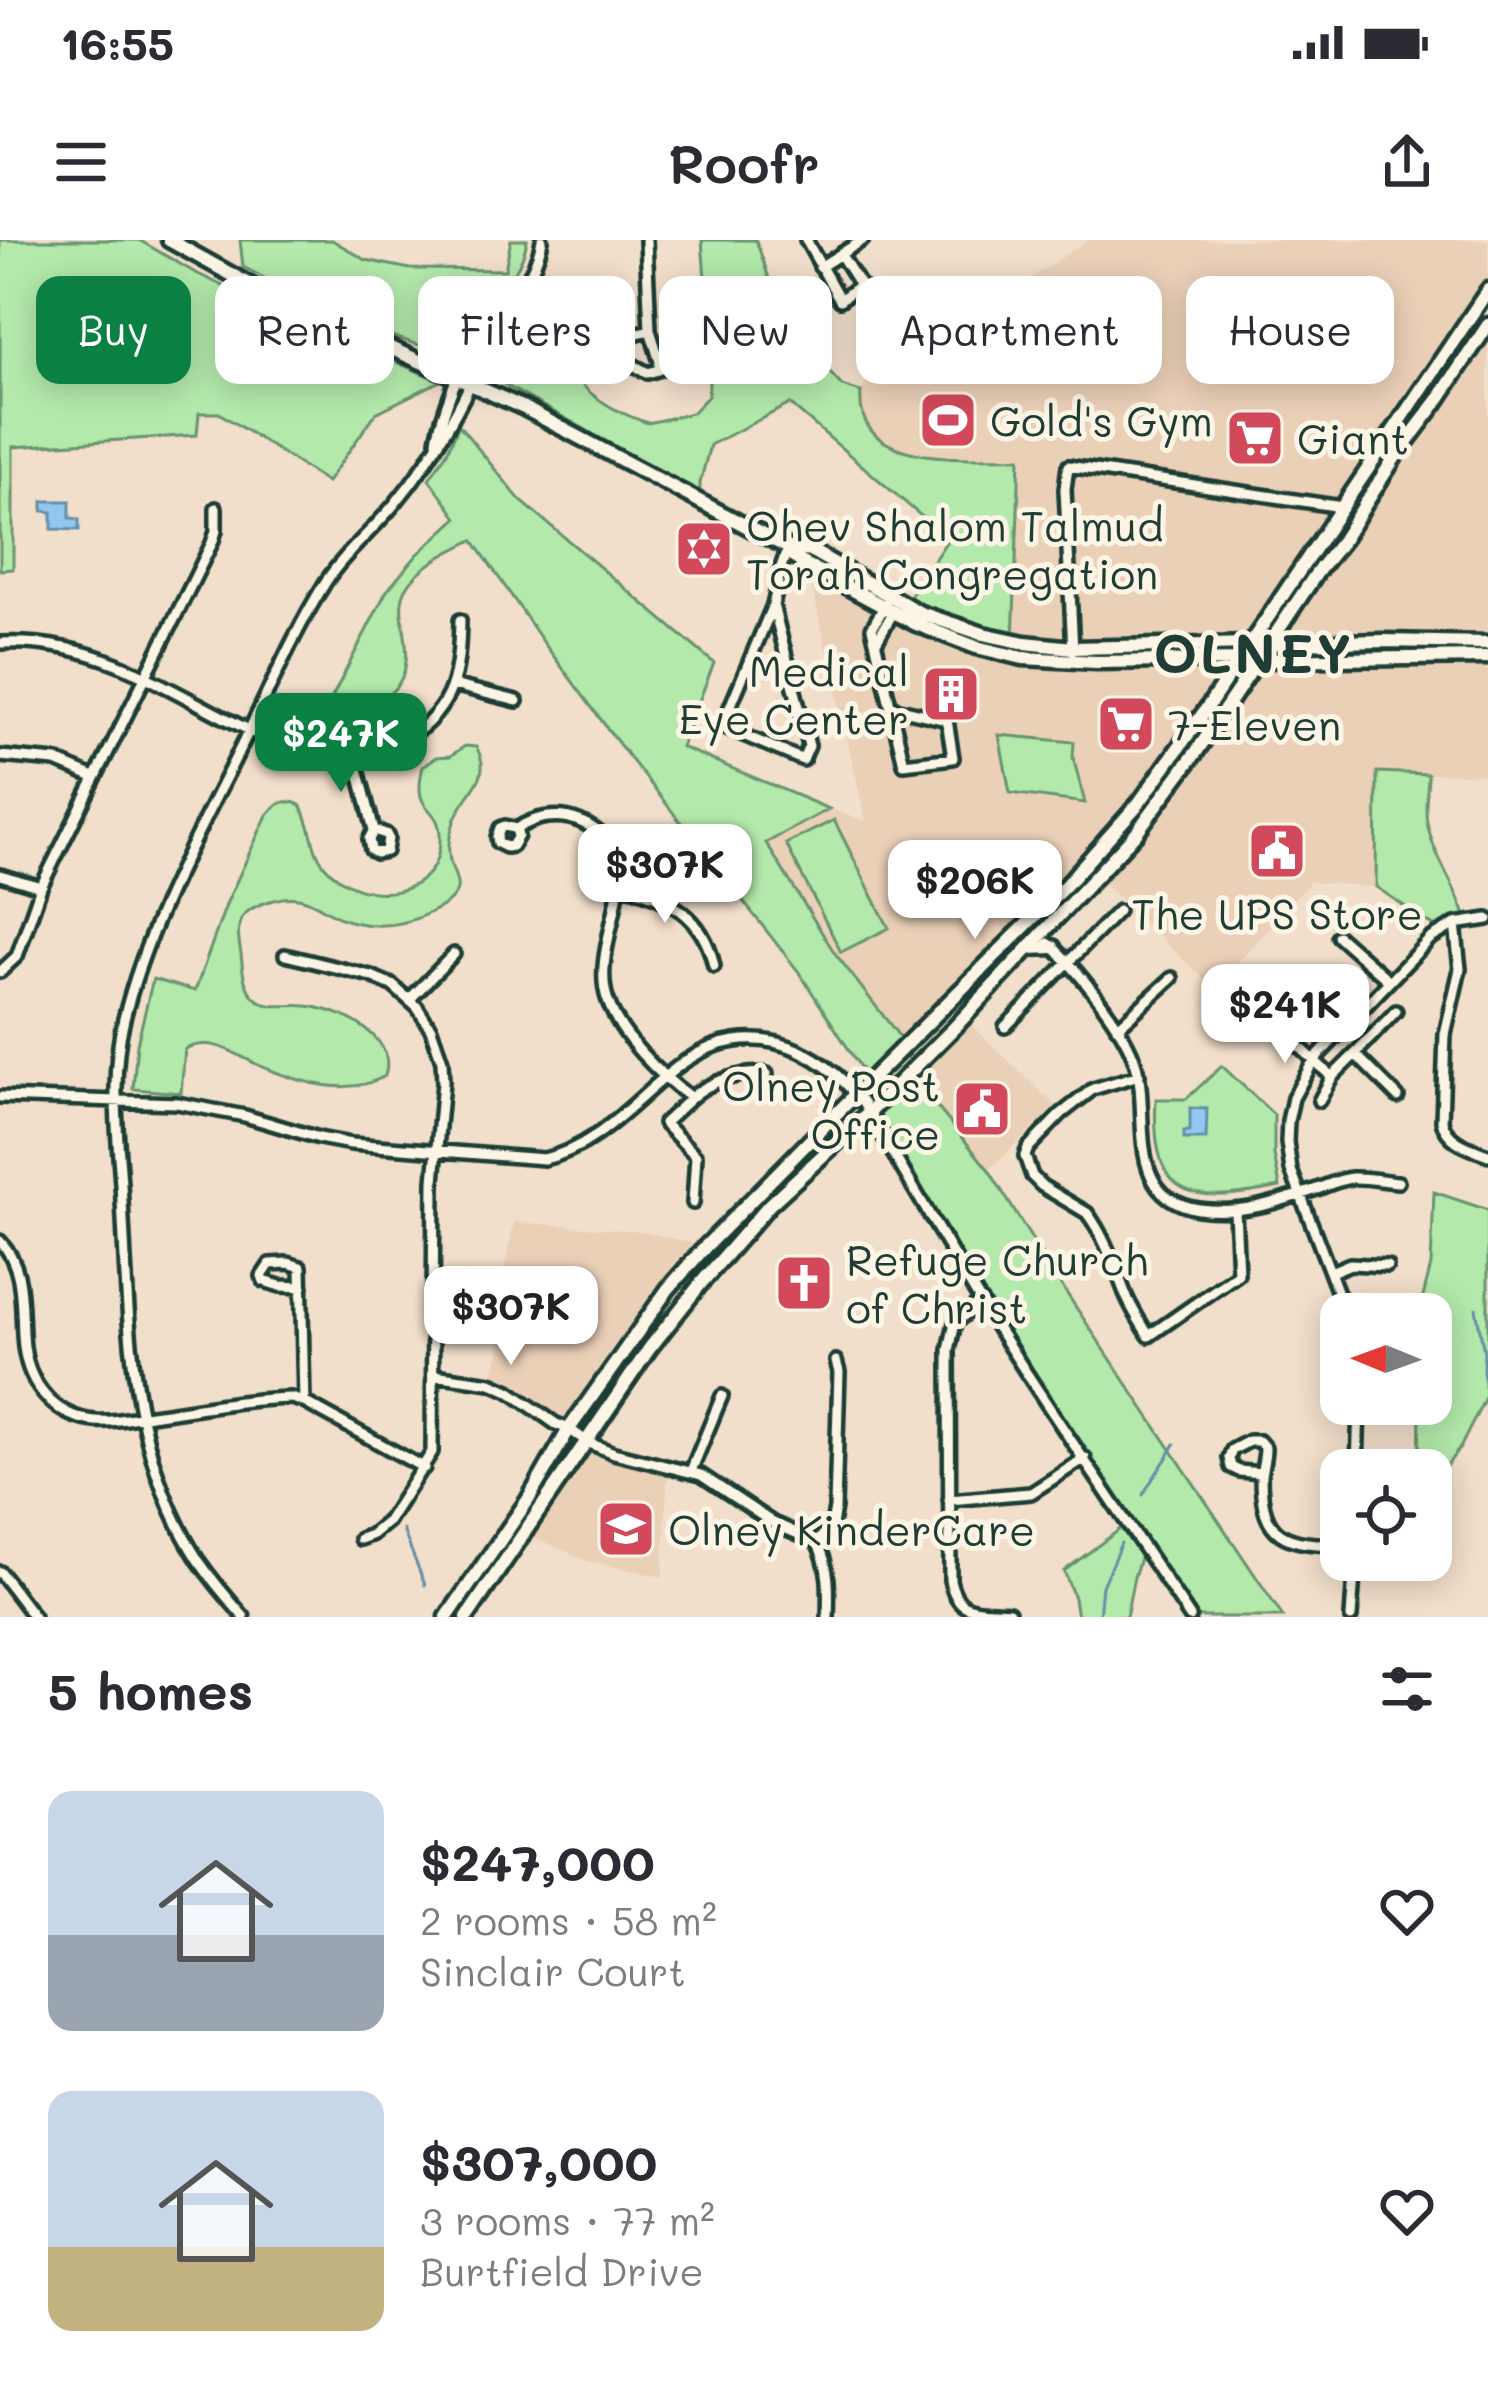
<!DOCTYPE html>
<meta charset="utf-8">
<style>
:root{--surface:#fff;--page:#f2f2f3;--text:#2b2b33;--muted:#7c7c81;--accent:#0b8043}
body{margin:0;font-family:Mali,sans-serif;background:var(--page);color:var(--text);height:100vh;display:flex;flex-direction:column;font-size:45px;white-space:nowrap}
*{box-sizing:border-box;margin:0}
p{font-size:39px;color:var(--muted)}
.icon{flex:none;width:66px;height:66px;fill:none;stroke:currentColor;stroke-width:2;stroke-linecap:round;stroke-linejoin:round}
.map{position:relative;height:1377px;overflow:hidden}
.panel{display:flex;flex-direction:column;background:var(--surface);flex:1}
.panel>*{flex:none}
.top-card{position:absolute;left:36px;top:36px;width:1416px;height:108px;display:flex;gap:24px}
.needle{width:78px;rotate:271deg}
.tools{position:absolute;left:1320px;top:1053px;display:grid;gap:24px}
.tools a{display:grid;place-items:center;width:132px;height:132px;border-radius:24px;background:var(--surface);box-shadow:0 6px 30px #0003;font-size:60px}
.price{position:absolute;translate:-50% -102px;padding:0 27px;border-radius:24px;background:#fff;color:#222;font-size:39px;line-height:78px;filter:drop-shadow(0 3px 6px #0008)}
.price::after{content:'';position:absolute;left:50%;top:72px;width:36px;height:27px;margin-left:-18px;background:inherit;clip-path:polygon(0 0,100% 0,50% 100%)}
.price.current{background:var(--accent);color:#fff}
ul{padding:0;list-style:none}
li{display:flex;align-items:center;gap:36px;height:300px;padding:0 48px}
li span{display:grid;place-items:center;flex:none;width:336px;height:240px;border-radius:24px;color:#555}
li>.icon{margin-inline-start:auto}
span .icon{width:144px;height:144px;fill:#fffc;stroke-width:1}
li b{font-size:51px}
h2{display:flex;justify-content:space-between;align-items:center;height:144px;padding:0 48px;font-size:51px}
.chip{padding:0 42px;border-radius:24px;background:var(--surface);box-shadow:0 6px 30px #0003;font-size:42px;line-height:108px}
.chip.current{background:var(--accent);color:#fff}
.status{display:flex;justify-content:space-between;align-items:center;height:84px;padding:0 60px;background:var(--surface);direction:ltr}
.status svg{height:33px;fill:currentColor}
header{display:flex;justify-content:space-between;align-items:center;height:156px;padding:0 48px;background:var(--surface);font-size:54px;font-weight:600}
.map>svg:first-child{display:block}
</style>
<div class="status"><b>16:55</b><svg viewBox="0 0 49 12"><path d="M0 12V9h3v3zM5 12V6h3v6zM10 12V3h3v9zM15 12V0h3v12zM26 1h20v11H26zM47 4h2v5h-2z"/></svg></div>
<header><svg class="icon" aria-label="menu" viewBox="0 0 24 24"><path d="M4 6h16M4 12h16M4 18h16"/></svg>Roofr<svg class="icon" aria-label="share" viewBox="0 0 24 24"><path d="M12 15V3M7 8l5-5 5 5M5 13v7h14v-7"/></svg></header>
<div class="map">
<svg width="1488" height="1377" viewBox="0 0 1488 1377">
<rect width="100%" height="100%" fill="#f2dfcb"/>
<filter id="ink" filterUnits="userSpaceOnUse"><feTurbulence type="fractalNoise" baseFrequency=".00833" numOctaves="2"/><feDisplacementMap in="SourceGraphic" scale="24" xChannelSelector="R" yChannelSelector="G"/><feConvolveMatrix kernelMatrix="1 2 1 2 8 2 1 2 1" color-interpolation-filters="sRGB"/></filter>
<g filter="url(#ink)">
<path fill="#ebd0b8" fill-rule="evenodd" d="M 1088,0 L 1488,0 L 1488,50 L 1250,404 L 1210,406 L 1013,401 L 1019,218 L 912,214 L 885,204 L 867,188 L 860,168 L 861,152 L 869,137 L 877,140 Z
M 1488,85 L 1488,403 L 1270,402 Z
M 808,331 L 890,378 L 1023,418 L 1239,420 L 1139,563 L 906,805 L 834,712 L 765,602 L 829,569 L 866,581 ZM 999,495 L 1074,503 L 1073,517 L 1085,563 Z
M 1488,417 L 1488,535 L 1378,532 L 1376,647 L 1310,642 L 1214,749 L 1097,637 L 1259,420 Z
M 964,778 L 1056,866 L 989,930 L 910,833 Z
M 514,982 L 640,991 L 706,1006 L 569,1189 L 491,1143 L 498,1116 L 509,1090 L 504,1029 Z
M 586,1201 L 668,1225 L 663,1337 L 587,1321 L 524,1293 Z"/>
<path fill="#b3e9ab" stroke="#699370" stroke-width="3" d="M 0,0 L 139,0 L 192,31 L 250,59 L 440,141 L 376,173 L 327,242 L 219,173 L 199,173 L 197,195 L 13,207 L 13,329 L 0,330 Z
M 240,0 L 332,0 L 366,20 L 410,29 L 505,30 L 511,0 L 527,0 C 522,33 498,51 479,76 C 470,87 464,99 458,111 C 415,116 286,49 243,27 Z
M 702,0 L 756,0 L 771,44 L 813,114 L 842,146 L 861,152 C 854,231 968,216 1020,218 L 1013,401 L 904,365 L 948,299 L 790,164 L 710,205 L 700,243 L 700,261 L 583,188 L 487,135 C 497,97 532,68 551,34 L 587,36 C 579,53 569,72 566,91 C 557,141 606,169 648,183 L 692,173 L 708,156 L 711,117 Z
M 459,185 L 520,260 L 714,423 L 681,507 L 829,569 L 766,603 L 834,712 L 906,805 L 869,841 L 799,732 L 619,504 L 546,406 L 473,300 C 450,311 418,326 406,349 C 398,364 403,380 405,395 C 415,458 376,466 326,469 L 386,352 L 417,315 L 457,278 L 429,239 L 447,212 Z
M 999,495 L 1074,502 L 1073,517 L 1085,563 L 1010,553 Z
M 465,506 L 476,507 C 495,537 465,553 455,579 C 450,593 446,610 451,624 C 453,632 459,642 457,650 C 453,662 439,668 429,673 C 407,684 382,688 358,683 C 318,676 313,645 264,663 C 255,666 247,670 242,678 C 236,689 239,702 241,714 C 243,732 243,752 261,762 C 273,769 292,764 306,766 C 338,769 398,795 385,836 C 349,857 302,843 265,828 C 237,817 216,795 185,809 L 181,853 L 133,849 L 137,804 L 153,739 L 195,751 L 227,662 L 267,575 C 277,563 285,558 300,565 C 313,583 310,608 324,625 C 360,669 444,661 440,594 C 438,562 411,576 423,526 L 436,517 L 450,516 Z
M 1377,532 L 1428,534 C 1428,549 1424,567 1427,582 C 1433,617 1458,648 1467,682 L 1441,691 L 1376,647 Z
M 834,580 L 889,688 L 841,712 L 786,604 Z
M 1222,826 L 1274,875 L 1274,914 L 1280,947 C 1194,964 1150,963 1156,859 L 1186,859 Z
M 910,834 L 989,930 L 1051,1030 L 1283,1377 L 1190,1377 L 1143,1309 L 1134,1337 L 1126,1377 L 1077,1377 L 1074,1358 L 1064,1331 L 1127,1284 L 981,1061 L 869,873 Z
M 1434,952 L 1488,970 L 1488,1152 L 1460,1208 L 1431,1246 L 1431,1230 L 1419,1230 L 1420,1164 L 1431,1164 L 1431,1074 L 1421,1074 L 1422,1061 L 1431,1025 Z"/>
<path fill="#92c7f0" stroke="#6490a5" stroke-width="3" d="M 43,261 L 70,261 L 70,278 L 79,279 L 79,290 L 52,289 L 52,272 L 43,271 Z
M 1190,868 L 1207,869 L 1206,899 L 1184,899 L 1184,891 L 1190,891 Z"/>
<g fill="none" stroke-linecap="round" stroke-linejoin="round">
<path stroke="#6490a5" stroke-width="3" d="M 1476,1068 L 1484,1112 L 1483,1130 L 1488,1168
M 1143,1255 C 1153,1236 1165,1223 1175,1204
M 403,1290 L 425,1345
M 1099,1377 L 1102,1346 L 1121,1303"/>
<g stroke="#1f3d34" stroke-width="18">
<path id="minor" d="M 646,0 L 650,90 L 618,98 L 612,109 L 620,118 L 648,133 L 658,130 L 660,122 L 650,90
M 806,0 L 840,60 L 860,45 L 841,15
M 820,27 L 863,0
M 437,201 C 439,183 463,115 475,103 C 479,98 485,95 489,91 C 512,64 536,35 542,0
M 886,363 L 872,388 L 904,524 L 953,518 L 947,480 L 891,467
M 773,365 L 809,506 L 803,520 L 722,486 L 773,365 C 779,344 778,327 789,308
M 876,402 L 894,371
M 0,403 C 40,401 80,409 117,424 C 157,440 195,463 233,482 C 290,511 345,538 407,499 C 455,468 459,433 460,380
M 1073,411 L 1065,249 L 1068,226 L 1342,267
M 453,445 L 517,461
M 0,516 L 56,521 L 94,537
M 355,518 L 374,590 L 386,594 L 388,598 L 386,611 L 376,613 L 371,610 L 369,599 L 374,590
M 516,589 L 505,586 L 500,588 L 497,597 L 498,603 L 506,607 L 512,606 L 518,596 L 516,589 C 535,577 558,572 579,581 C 661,615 588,698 607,758 C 619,796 660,835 691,858 L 664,883 L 696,916 L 693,963
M 0,635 L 41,647
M 621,645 C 669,659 703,674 714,726
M 1455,684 L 1460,729 L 1445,794 L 1442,881 C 1447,902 1469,908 1488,915
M 1338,696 L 1388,740
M 1048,703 C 1075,725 1125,789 1135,822 C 1152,871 1121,957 1199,969 C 1241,975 1278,962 1317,949 C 1328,945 1340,939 1352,938 C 1367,937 1383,941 1398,942
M 285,715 L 371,736 L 392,745 L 417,767 L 431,789 L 442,821 L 443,842 L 434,941 L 432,1212 L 388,1281 L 371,1295 L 360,1299
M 0,732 L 17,716 L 41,647 L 212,303 L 216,291 L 216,268
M 1285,736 L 1257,767 L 1332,837 L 1355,814 L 1398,857
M 409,760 L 454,714
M 1005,787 L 1118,671
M 1117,788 L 1172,738
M 1355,814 L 1396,771
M 1139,835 L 1093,849 L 1061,874 L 1028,908 L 1025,916 L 1032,936 L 1042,946 L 1087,973 C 1105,997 1114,1025 1125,1053 C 1131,1068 1140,1082 1149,1096 L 1238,1034 L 1235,971
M 0,857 L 177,863 L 245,876 L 319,898 L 351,904 L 544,919 C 624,901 663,810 735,801 C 783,794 824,819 855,853 C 871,871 882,895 894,915 C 922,963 950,1010 978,1057 C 1045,1166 1120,1271 1190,1377
M 691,858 C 709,841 743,831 767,834
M 1319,861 L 1332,837
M 0,1001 C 27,1029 20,1070 24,1107 C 29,1146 55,1177 95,1181 C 113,1183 134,1177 151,1175 C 197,1169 244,1159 291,1158 L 304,1162 L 424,1228
M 1331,1032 L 1350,1024 L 1387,1026
M 302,1047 L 280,1046 L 264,1041 L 262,1036 L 270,1024 L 288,1023 L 301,1027 L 304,1162
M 981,1061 L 955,1083 L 949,1110 L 950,1340 C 958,1376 978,1369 1009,1372
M 1346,1074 L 1291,930 L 1287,902 L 1288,881 L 1293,858 L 1314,820 L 1430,699 L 1455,684 L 1488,679
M 434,1135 L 491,1143 L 509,1151 L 556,1184 L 569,1189 L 589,1203 L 614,1213 L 701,1235 L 773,1283 L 817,1302 C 830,1327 829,1349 828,1377
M 1357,1230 L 1359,1164
M 691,1231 L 722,1156
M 1261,1233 L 1239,1231 L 1231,1227 L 1229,1218 L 1232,1210 L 1249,1201 L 1259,1201 L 1265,1208 C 1265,1218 1262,1227 1261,1236 C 1261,1300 1286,1304 1341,1305
M 949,1260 L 1031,1253 L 1085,1218
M 817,1302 L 832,1285 L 835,1268 L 839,1132 L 836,1121
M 0,1332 L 34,1377
M 244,1377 C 228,1359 212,1340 198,1320 C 128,1211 129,1085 122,961 C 119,902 109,837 124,779 C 148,682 198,594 242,505 C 269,451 293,394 325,343 C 345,312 374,290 397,261 C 431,220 476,147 487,95
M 1351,1377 L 1355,1320"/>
</g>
<g stroke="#1f3d34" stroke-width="21">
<path id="major" d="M 169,0 L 252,46 L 524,168 L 761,294 L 789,308 L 812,311 L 920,373 L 983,394 L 1025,403 L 1073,408 L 1383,401 L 1488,403
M 789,308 L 794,317 L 801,322 L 916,384 L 976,407 L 1023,418 L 1096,422 L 1488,417
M 1021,663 L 1036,665 L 1048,660
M 1029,708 L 1053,707
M 447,1377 L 528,1260 L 569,1189 L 668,1049 L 706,1006 L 832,878 L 1065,646 L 1139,563 L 1207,468 L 1488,50
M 467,1377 L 649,1109 L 702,1042 L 769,965 L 869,873 L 954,788 L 1136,593 L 1197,511 L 1318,331 L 1342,301 L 1395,217 L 1436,163 L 1488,85"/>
</g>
<use href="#minor" stroke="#fcf5e5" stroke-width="9"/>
<use href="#major" stroke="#fcf5e5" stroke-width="12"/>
</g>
</g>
<defs>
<g id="stadium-square" transform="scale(3)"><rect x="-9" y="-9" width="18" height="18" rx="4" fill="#d1495b" stroke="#fcf5e5"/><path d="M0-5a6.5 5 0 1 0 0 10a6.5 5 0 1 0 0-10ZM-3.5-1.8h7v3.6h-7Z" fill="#fff"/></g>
<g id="supermarket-square" transform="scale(3)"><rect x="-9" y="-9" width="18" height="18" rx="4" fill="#d1495b" stroke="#fcf5e5"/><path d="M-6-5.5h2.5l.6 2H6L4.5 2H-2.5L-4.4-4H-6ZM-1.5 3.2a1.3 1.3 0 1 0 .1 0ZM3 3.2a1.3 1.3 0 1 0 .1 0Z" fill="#fff"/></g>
<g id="synagogue-square" transform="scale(3)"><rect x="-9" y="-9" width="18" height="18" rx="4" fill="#d1495b" stroke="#fcf5e5"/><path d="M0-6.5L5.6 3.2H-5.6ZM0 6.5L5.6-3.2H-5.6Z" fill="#fff"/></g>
<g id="building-square" transform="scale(3)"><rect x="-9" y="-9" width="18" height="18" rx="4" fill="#d1495b" stroke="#fcf5e5"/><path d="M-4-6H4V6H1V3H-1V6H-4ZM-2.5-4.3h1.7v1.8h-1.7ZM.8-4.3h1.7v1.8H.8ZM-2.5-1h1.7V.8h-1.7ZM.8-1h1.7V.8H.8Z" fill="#fff"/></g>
<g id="civic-square" transform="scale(3)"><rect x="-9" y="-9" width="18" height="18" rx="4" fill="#d1495b" stroke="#fcf5e5"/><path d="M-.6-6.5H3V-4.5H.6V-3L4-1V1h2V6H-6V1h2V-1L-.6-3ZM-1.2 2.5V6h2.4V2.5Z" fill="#fff"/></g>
<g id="church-square" transform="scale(3)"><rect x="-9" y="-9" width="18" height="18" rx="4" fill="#d1495b" stroke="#fcf5e5"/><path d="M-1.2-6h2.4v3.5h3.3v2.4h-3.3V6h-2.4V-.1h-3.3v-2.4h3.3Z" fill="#fff"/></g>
<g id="school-square" transform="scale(3)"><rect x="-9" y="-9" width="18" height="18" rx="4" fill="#d1495b" stroke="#fcf5e5"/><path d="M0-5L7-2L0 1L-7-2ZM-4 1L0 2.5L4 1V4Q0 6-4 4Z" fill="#fff"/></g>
</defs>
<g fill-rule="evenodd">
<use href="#stadium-square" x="948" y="180"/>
<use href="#supermarket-square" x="1255" y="198"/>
<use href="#synagogue-square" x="704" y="309"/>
<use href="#building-square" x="951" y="454"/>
<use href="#supermarket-square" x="1126" y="484"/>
<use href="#civic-square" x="1277" y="611"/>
<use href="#civic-square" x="982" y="869"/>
<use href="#church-square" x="804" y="1043"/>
<use href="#school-square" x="626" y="1289"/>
</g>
<g text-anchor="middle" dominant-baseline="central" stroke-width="10" stroke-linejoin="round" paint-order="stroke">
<g font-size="42" fill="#1f3d34" stroke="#fcf5e5" text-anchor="start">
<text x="990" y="180">Gold's Gym</text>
<text x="1297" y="198">Giant</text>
<text x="746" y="285">Ohev Shalom Talmud<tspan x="746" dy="48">Torah Congregation</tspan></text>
<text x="909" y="430" text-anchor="end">Medical<tspan x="909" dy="48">Eye Center</tspan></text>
<text x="1168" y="484">7-Eleven</text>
<text x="1277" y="673" text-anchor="middle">The UPS Store</text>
<text x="940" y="845" text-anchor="end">Olney Post<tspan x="940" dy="48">Office</tspan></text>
<text x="846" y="1019">Refuge Church<tspan x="846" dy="48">of Christ</tspan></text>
<text x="668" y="1289">Olney KinderCare</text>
</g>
<g font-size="54" font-weight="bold" letter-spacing="3" fill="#1f3d34" stroke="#fcf5e5">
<text x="1254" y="411">OLNEY</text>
</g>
</g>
</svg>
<div class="tools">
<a><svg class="needle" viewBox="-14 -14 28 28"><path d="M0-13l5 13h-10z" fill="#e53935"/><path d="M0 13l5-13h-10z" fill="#7c7c81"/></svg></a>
<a><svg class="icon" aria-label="locate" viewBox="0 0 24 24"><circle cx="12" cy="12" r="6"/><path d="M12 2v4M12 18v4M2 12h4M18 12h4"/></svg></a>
</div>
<b class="price current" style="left:341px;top:555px">$247K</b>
<b class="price" style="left:665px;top:686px">$307K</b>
<b class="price" style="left:975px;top:702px">$206K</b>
<b class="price" style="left:1285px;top:826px">$241K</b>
<b class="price" style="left:511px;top:1128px">$307K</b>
<div class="top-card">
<a class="chip current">Buy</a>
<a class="chip">Rent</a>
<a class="chip">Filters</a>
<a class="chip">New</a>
<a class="chip">Apartment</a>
<a class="chip">House</a>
</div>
</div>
<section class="panel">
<h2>5 homes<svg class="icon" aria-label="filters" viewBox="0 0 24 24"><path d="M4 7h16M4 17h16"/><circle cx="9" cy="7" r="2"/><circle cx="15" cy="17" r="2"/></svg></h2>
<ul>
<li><span style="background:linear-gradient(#c9d6e8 60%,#9aa5b1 0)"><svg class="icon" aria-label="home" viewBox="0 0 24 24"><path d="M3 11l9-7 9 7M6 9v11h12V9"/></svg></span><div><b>$247,000</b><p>2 rooms · 58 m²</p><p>Sinclair Court</p></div><svg class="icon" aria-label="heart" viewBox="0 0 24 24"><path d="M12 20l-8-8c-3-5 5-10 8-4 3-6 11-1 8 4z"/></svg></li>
<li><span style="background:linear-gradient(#c9d6e8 65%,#c2b280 0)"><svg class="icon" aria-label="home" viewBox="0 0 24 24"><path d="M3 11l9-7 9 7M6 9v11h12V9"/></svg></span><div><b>$307,000</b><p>3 rooms · 77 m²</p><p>Burtfield Drive</p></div><svg class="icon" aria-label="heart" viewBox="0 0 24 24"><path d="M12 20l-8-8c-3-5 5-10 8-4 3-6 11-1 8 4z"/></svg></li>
</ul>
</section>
